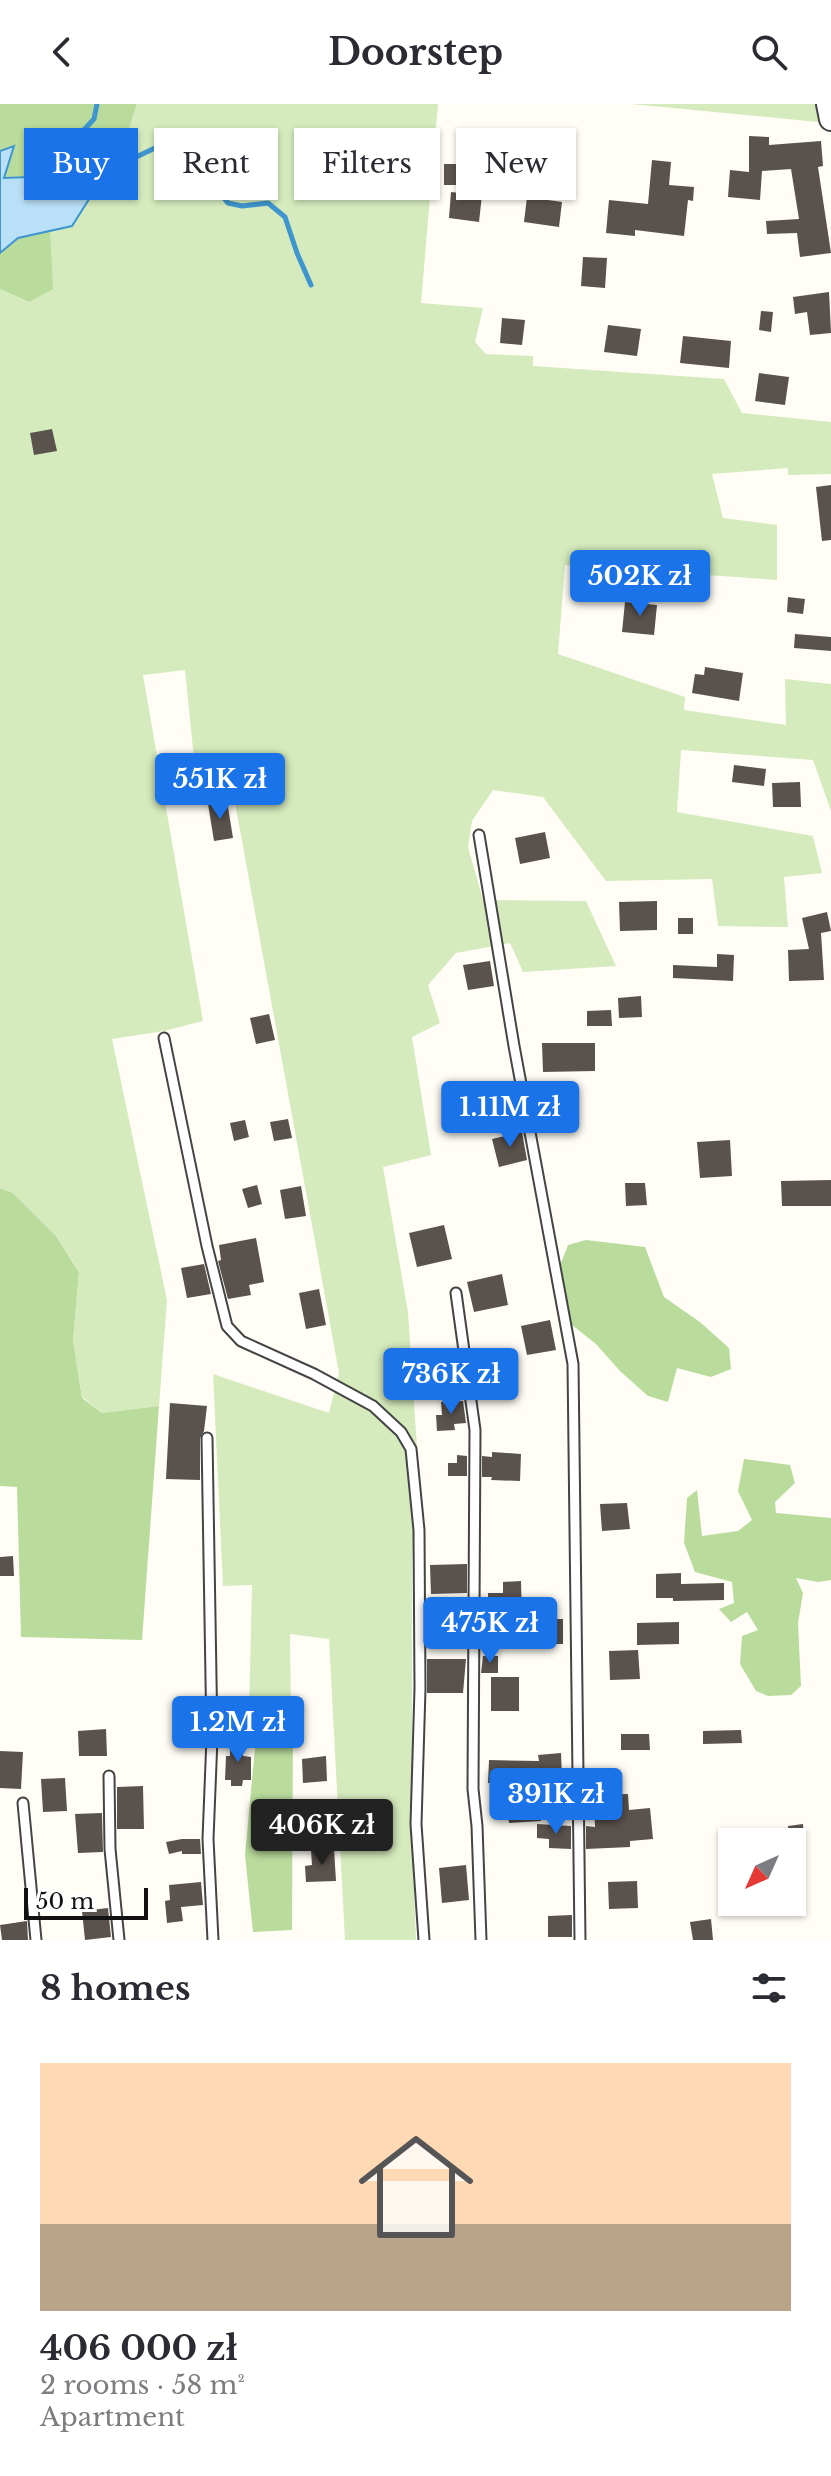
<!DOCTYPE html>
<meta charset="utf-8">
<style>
:root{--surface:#fff;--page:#f2f2f3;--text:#2b2b33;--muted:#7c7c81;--line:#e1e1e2;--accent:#1a73e8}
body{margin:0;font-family:"Libre Baskerville",serif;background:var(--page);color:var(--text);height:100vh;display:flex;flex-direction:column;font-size:30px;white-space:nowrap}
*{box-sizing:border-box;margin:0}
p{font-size:26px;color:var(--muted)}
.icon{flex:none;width:44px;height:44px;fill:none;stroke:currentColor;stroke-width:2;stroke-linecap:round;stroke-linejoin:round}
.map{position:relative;height:1836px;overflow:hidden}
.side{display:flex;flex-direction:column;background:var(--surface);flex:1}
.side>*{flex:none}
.top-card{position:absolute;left:24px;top:24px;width:784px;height:72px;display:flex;gap:16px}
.needle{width:52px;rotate:225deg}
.buttons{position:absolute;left:718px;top:1724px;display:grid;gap:16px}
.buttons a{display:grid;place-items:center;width:88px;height:88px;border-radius:0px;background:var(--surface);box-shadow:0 2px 6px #0004;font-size:40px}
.scale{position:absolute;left:24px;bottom:20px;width:124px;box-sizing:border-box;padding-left:8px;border:4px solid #111;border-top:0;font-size:22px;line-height:28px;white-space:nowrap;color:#111;-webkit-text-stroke:6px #fff;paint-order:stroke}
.price{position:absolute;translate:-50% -68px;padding:0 18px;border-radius:8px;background:var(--accent);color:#fff;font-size:26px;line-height:52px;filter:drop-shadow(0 2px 4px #0008)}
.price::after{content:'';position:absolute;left:50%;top:48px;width:24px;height:18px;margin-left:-12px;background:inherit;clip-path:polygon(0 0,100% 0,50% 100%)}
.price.active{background:#222;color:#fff}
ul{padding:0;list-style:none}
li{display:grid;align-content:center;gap:16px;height:424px;padding:0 40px}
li+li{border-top:2px solid var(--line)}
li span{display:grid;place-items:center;height:248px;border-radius:0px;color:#555}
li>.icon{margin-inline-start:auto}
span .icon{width:144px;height:144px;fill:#fffc;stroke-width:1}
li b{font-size:34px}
h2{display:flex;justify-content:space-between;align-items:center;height:96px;padding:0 40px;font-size:34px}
.tag{padding:0 28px;border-radius:0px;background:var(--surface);box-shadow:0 2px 6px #0004;font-size:28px;line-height:72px}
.tag.active{background:var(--accent);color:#fff}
header{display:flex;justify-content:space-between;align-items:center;height:104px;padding:0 40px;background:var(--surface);font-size:36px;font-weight:800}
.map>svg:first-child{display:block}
</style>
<header><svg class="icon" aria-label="back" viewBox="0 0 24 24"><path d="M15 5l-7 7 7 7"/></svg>Doorstep<svg class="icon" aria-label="search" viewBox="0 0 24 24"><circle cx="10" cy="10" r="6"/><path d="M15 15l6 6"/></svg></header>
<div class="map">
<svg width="831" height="1836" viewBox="0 0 831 1836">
<rect width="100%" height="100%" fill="#fffdf5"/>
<path fill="#d5ebbd" d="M 137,0 L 438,0 L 421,199 L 483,204 L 475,238 L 486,250 L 533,252 L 533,262 L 724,275 L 742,309 L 831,318 L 831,370 L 788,371 L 788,364 L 712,370 L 723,414 L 777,421 L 777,476 L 565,461 L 558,550 L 685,593 L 684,606 L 786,621 L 785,575 L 831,580 L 831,707 L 813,656 L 681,646 L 677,708 L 813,732 L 822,769 L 784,773 L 788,823 L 718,822 L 712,775 L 606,777 L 543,693 L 493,686 L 472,717 L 468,743 L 483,796 L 586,797 L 616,862 L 523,868 L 510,839 L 456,849 L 428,881 L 440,919 L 412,933 L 431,1051 L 383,1063 L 408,1208 L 417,1344 L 412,1457 L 412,1735 L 416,1836 L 345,1836 L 329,1535 L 290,1530 L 291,1610 L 249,1612 L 252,1481 L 223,1482 L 213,1270 L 329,1309 L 339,1269 L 229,666 L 195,665 L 185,566 L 143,571 L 203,917 L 164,927 L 112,935 L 167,1196 L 159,1302 L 102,1309 L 82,1293 L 73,1236 L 79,1167 L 56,1132 L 13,1089 L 0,1084 L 0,185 L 29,198 L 49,103 L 127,72 L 129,25 Z
M 631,0 L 828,0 L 831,29 L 818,18 Z"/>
<path fill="#b9dc9c" d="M 0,0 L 137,0 L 129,25 L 127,72 L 91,92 L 49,104 L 53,185 L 29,198 L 0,185 Z
M 0,1084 L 13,1089 L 56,1132 L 79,1168 L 73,1236 L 82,1294 L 102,1309 L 159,1302 L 142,1536 L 21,1533 L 17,1383 L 0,1382 Z
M 586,1136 L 645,1143 L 664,1193 L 700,1218 L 729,1244 L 731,1265 L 711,1273 L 677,1264 L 668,1298 L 648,1292 L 620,1267 L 596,1240 L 572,1221 L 562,1176 L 561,1159 L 568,1141 Z
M 744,1355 L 790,1361 L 795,1379 L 775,1398 L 776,1409 L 831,1414 L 831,1476 L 818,1478 L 796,1474 L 803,1489 L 798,1519 L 801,1582 L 791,1591 L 768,1592 L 756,1587 L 740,1560 L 742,1532 L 758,1526 L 747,1508 L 731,1518 L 719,1505 L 734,1499 L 732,1478 L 695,1468 L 684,1439 L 687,1394 L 697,1386 L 702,1432 L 738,1427 L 752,1416 L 738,1387 Z
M 291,1610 L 293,1620 L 292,1826 L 253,1828 L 245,1751 L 258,1612 Z"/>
<path fill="#b9e0f7" stroke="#3f96cf" stroke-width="2" d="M 14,42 L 4,74 L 80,71 L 91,92 L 72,122 L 18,134 L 0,149 L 0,47 Z"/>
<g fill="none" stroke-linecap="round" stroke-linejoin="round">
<path stroke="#3f96cf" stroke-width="5" d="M 37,76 L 94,15 L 97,0
M 78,81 L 157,43 C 185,58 209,74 228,99 L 242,102 L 268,99 L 285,113 L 297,149 L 311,181"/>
</g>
<path fill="#5a524d" d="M 749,32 L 769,33 L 769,41 L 821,37 L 823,62 L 818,63 L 831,149 L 800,153 L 797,129 L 767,130 L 766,117 L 799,115 L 791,65 L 762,67 L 760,96 L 728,93 L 730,66 L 749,68 Z
M 652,56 L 671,58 L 669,81 L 694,83 L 693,97 L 688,96 L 684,132 L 635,126 L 635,132 L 606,129 L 609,96 L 648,100 Z
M 444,60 L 458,60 L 459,81 L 444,81 Z
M 451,88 L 482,91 L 479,118 L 449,114 Z
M 527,93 L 562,98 L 559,123 L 524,118 Z
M 583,153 L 607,154 L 605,184 L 581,182 Z
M 829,188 L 831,229 L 810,231 L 807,208 L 795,210 L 793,193 Z
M 761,207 L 773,208 L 771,228 L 759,226 Z
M 502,214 L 525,216 L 522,241 L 500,239 Z
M 608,221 L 641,225 L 637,252 L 604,248 Z
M 683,232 L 731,237 L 729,264 L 680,259 Z
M 759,269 L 789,273 L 785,301 L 755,297 Z
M 52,325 L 57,347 L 34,351 L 30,329 Z
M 831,381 L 831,436 L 822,437 L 816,383 Z
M 788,493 L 805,495 L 803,510 L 787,508 Z
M 625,498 L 657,501 L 654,531 L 622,528 Z
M 795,530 L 831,533 L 831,547 L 794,544 Z
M 705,563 L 743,569 L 739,597 L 692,589 L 695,570 L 704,571 Z
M 734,661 L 766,665 L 764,682 L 732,678 Z
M 800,678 L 801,703 L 773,703 L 772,679 Z
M 227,697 L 233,734 L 214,737 L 208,700 Z
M 545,728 L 550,754 L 520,760 L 515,734 Z
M 657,797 L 657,826 L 620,827 L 619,798 Z
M 827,808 L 831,827 L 821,829 L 824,876 L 789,877 L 788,846 L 809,845 L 802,814 Z
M 678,814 L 693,814 L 693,830 L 678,830 Z
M 717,850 L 734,851 L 733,877 L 673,874 L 673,861 L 717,863 Z
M 490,857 L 494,882 L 468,886 L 463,861 Z
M 641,892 L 642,913 L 619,914 L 618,894 Z
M 611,906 L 612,922 L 587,922 L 587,907 Z
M 269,910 L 275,936 L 256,940 L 250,914 Z
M 542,939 L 595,939 L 595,967 L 543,968 Z
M 288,1015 L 292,1034 L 274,1037 L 270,1018 Z
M 245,1016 L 249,1033 L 234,1037 L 230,1019 Z
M 522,1028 L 527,1056 L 499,1063 L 492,1035 Z
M 730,1036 L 732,1072 L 700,1074 L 697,1038 Z
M 831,1076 L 831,1102 L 782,1102 L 781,1077 Z
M 625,1079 L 645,1079 L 647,1101 L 626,1102 Z
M 257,1081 L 262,1100 L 248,1104 L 242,1085 Z
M 301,1082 L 306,1112 L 285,1115 L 280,1086 Z
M 444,1121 L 452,1155 L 417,1163 L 409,1129 Z
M 256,1134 L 264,1178 L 249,1181 L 251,1191 L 228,1195 L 218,1157 L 221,1156 L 219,1141 Z
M 204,1160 L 211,1190 L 187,1194 L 181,1164 Z
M 502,1170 L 508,1201 L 474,1208 L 467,1178 Z
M 319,1185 L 326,1221 L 306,1225 L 299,1189 Z
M 550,1216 L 556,1246 L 527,1251 L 521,1222 Z
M 463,1297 L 466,1319 L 454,1320 L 455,1326 L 437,1327 L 436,1311 L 442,1311 L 441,1298 Z
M 170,1299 L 207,1302 L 204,1327 L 200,1334 L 200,1376 L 166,1375 Z
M 492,1348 L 521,1350 L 520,1377 L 491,1376 L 492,1373 L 482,1373 L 482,1352 L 492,1353 Z
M 457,1351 L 467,1352 L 467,1372 L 448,1372 L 448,1359 L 457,1359 Z
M 627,1399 L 630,1425 L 602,1427 L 600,1400 Z
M 13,1452 L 14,1472 L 0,1472 L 0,1453 Z
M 467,1460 L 467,1489 L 431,1490 L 430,1461 Z
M 681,1469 L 681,1480 L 724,1479 L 724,1496 L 673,1497 L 673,1494 L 656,1494 L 656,1470 Z
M 521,1477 L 522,1514 L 488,1514 L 488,1489 L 503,1489 L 503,1478 Z
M 533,1515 L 563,1515 L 563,1540 L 534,1540 Z
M 679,1518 L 679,1540 L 637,1541 L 637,1519 Z
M 638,1546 L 640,1575 L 610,1576 L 609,1547 Z
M 483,1552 L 498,1552 L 498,1569 L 481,1569 Z
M 427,1555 L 466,1555 L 463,1589 L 427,1589 Z
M 491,1573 L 519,1573 L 519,1607 L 491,1607 Z
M 106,1625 L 107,1652 L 79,1652 L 78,1627 Z
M 741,1626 L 742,1639 L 703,1640 L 703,1627 Z
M 621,1630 L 649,1630 L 650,1646 L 621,1646 Z
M 243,1634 L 243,1652 L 251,1653 L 251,1676 L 243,1676 L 242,1682 L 231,1682 L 231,1676 L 225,1676 L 226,1652 L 230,1652 L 230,1635 Z
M 0,1647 L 23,1648 L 21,1685 L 0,1684 Z
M 561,1649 L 562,1673 L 537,1675 L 541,1717 L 509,1719 L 508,1713 L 504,1713 L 501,1679 L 488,1679 L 489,1656 L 539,1657 L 538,1651 Z
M 326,1652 L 327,1677 L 303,1679 L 302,1655 Z
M 65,1674 L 67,1707 L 43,1708 L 41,1675 Z
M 143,1682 L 144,1725 L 117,1725 L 117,1683 Z
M 628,1690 L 629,1706 L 650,1704 L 653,1735 L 630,1737 L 630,1743 L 586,1745 L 586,1722 L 595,1723 L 594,1691 Z
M 102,1709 L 103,1748 L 78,1749 L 75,1710 Z
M 537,1720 L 571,1722 L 571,1745 L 549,1744 L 549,1735 L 537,1734 Z
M 803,1720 L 804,1736 L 789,1737 L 788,1722 Z
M 182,1735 L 200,1735 L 201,1750 L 182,1750 L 182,1747 L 169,1750 L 166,1738 Z
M 334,1745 L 336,1777 L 306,1778 L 305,1762 L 312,1761 L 311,1746 Z
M 466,1761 L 469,1796 L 442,1799 L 439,1764 Z
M 637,1777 L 638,1804 L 609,1805 L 608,1778 Z
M 201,1778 L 203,1801 L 181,1803 L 183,1817 L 167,1819 L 165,1797 L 170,1796 L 169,1781 Z
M 108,1804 L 111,1833 L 85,1836 L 82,1807 Z
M 572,1811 L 572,1833 L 548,1833 L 548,1812 Z
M 711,1815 L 713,1836 L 693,1836 L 690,1818 Z
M 27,1817 L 28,1836 L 2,1836 L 0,1821 Z"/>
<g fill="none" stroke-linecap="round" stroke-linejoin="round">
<g stroke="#444" stroke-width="13">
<path id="service" d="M 479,731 L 514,942 L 573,1260 L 580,1836
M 164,934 L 207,1142 L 227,1222 L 241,1237 L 314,1270 L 373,1302 L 401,1328 L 411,1345 L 419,1426 L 420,1585 L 416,1720 L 424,1836
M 456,1189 L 475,1326 L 473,1685 L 477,1722 L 481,1836
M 207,1334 L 212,1634 L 208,1735 L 213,1836
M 109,1672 L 110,1745 L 119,1836
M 23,1699 L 36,1836"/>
</g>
<g stroke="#444" stroke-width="26">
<path id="tertiary" d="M 828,0 L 831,15"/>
</g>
<use href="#service" stroke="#fff" stroke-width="9"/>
<use href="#tertiary" stroke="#fff" stroke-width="22"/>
</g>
</svg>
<div class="buttons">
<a><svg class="needle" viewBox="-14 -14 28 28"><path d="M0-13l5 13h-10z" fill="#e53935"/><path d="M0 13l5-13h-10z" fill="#7c7c81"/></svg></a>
</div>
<div class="scale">50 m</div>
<b class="price" style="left:640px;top:514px">502K zł</b>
<b class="price" style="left:220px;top:717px">551K zł</b>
<b class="price" style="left:510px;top:1045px">1.11M zł</b>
<b class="price" style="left:451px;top:1312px">736K zł</b>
<b class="price" style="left:490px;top:1561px">475K zł</b>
<b class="price" style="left:238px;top:1660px">1.2M zł</b>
<b class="price" style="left:556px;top:1732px">391K zł</b>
<b class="price active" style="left:322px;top:1763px">406K zł</b>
<div class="top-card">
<a class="tag active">Buy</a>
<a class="tag">Rent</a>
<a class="tag">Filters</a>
<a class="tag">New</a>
</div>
</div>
<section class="side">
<h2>8 homes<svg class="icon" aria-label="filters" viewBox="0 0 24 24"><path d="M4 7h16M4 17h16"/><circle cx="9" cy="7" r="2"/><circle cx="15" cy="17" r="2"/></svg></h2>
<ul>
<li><span style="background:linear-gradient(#ffd9b3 65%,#b9a48a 0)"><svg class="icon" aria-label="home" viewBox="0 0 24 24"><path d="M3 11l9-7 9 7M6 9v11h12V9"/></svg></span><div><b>406 000 zł</b><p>2 rooms · 58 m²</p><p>Apartment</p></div></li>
</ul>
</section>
